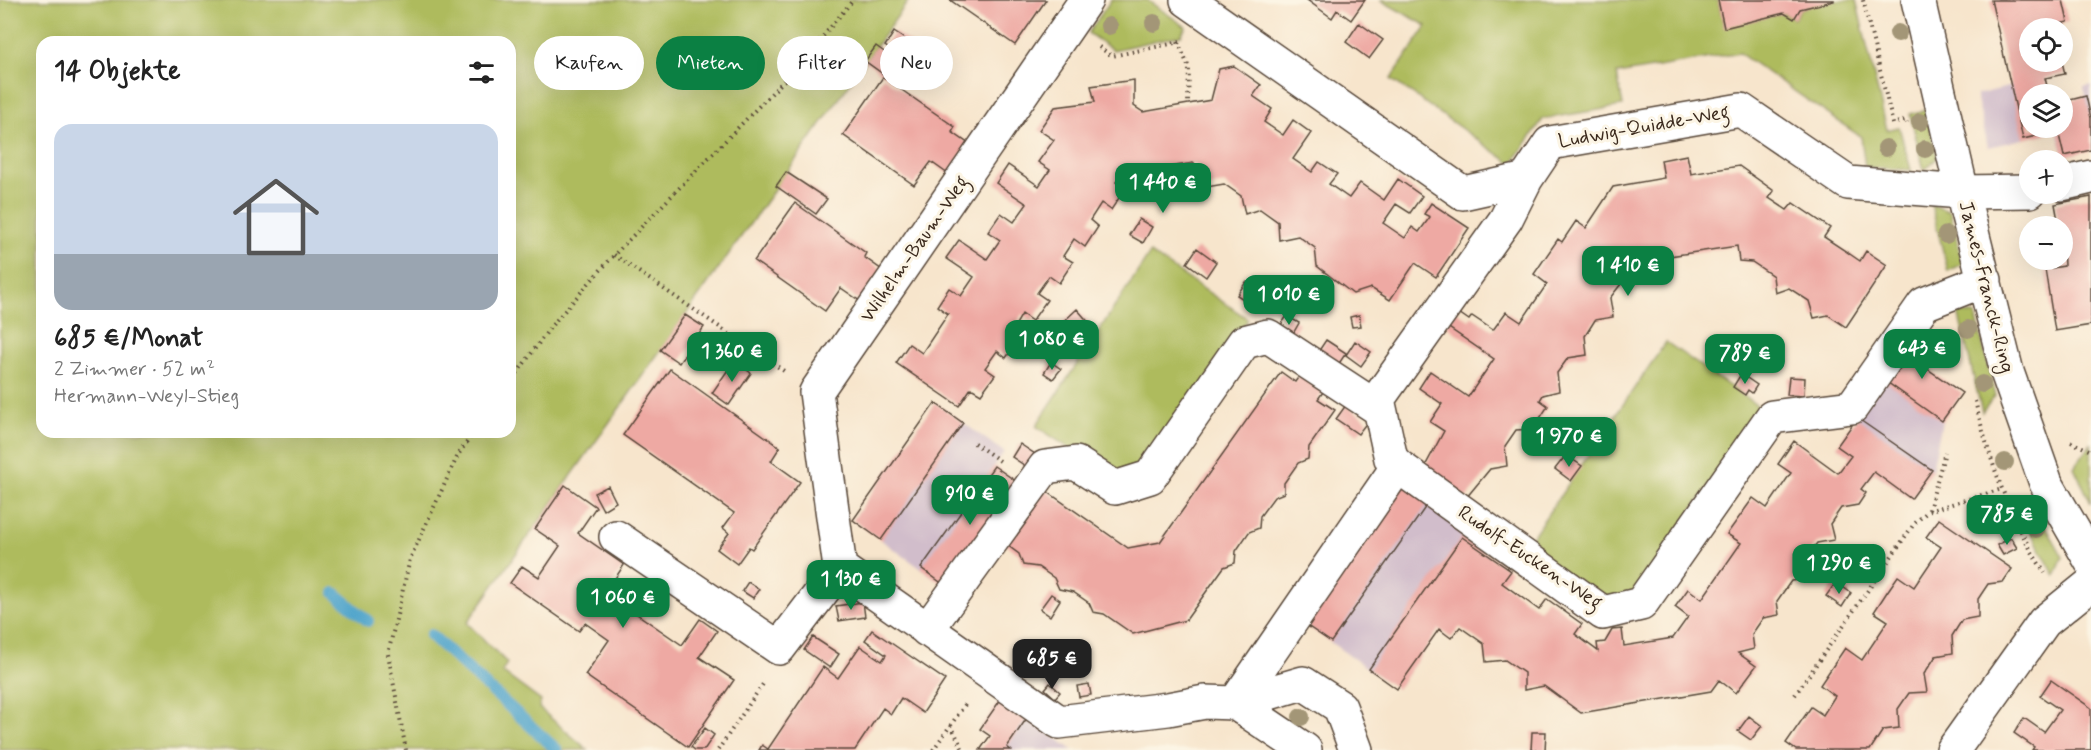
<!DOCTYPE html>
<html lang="de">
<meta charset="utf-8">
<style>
:root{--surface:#fff;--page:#f2f2f2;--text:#222;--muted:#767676;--line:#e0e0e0;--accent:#0b8043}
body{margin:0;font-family:Mynerve,sans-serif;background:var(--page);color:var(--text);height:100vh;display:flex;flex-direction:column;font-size:22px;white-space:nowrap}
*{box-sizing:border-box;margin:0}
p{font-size:20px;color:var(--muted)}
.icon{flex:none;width:33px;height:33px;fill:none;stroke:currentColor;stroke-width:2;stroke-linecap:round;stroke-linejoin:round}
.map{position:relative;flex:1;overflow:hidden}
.panel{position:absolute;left:36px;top:36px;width:480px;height:402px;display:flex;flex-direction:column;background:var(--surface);border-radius:18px;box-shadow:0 6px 24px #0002}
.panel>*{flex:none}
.guide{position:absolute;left:534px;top:36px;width:570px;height:54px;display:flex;gap:12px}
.tools{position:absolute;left:2019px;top:18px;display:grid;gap:12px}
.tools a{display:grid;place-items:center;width:54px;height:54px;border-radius:50%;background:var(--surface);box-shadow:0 6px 24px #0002;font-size:30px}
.price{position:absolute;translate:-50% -51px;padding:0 14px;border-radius:12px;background:var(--accent);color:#fff;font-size:20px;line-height:39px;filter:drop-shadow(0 2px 3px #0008)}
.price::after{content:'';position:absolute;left:50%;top:36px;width:18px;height:14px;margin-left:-9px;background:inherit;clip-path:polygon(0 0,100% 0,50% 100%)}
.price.active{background:#222;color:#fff}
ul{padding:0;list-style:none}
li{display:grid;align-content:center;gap:12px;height:318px;padding:0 18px}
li+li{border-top:2px solid var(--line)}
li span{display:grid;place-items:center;height:186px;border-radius:18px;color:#555}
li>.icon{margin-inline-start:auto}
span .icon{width:108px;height:108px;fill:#fffc;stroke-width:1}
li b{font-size:26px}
h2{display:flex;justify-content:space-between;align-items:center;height:72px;padding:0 18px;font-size:26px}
.tag{padding:0 21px;border-radius:27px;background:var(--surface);box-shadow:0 6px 24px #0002;font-size:21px;line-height:54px}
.tag.active{background:var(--accent);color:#fff}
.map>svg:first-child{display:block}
</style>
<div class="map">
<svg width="2091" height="750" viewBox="0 0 2091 750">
<rect width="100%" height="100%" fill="#fcf5e5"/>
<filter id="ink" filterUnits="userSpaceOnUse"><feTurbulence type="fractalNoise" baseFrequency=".0167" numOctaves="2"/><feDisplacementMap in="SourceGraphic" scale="12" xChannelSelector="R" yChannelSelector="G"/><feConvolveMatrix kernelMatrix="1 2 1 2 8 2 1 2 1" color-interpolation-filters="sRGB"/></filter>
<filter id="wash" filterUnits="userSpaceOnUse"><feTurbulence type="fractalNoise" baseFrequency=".008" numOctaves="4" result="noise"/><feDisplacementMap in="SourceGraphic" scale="24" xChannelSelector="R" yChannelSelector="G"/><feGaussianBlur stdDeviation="1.35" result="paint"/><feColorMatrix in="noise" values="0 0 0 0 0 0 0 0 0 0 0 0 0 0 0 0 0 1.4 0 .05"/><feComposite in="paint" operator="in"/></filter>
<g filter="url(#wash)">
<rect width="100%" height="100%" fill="#f7e5cc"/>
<path fill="#d1bdcb" d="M 2045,78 L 2049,94 L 2030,94 L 2030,128 L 2062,128 L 2063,102 L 2086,96 L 2084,87 L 2091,85 L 2091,150 L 2064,156 L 2057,131 L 1988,147 L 1976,95 Z
M 1903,352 L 1962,393 L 1942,421 L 1932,470 L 1911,499 L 1837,446 Z
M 935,403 L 1004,452 L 994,466 L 1020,484 L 947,587 L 853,520 Z
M 1403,480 L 1469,526 L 1462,537 L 1490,556 L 1397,689 L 1303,623 Z
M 1001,699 L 1073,750 L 1011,750 L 980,729 Z"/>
<path fill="#aebb5d" stroke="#74723e" stroke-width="1.5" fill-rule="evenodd" d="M 0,0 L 909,0 L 467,623 L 507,663 L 502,672 L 541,701 L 539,708 L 588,750 L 0,750 ZM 42,42 L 510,42 L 510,432 L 42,432 Z
M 1111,0 L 1147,0 L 1186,27 L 1181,35 L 1113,50 L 1088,33 Z
M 1380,0 L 1718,0 L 1724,27 L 1784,13 L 1794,19 L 1800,9 L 1830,0 L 1856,0 L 1887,130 L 1899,127 L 1911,170 L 1865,167 L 1861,137 L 1739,53 L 1617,74 L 1623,106 L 1543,119 L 1512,164 L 1391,79 L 1427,26 Z
M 1926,110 L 1937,158 L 1924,170 L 1910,114 Z
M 1931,204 L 1950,212 L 1963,264 L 1948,271 Z
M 1150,253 L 1248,319 L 1141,475 L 1117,480 L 1036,426 Z
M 1958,312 L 1976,315 L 1995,396 L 1982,412 Z
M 1666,342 L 1762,409 L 1632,598 L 1607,603 L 1525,547 Z
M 2091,444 L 2091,503 L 2074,467 Z
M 2042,519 L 2063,557 L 2055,576 L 2026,523 Z"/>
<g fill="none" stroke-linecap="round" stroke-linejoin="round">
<path stroke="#50a4cb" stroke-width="12" d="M 335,593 L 368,621
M 431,635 L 486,686
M 492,691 L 557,750"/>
</g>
<g id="blocks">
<path fill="#eea9a3" d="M 950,0 L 1046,0 L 1015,45 Z
M 1307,0 L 1365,0 L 1351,20 L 1337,10 L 1332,18 Z
M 1718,0 L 1834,0 L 1834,1 L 1800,9 L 1794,19 L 1784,13 L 1724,28 Z
M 1991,0 L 2063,0 L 2068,22 L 2054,25 L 2054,28 L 2030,28 L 2030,62 L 2062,62 L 2065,74 L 2045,78 L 2049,94 L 2030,94 L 2030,128 L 2062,128 L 2062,102 L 2086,96 L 2091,118 L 2091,150 L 2064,156 L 2058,131 L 2023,139 Z
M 1359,23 L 1383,40 L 1369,59 L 1346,42 Z
M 894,32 L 918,48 L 908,62 L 885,46 Z
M 876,46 L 905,67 L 894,82 L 865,61 Z
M 1234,66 L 1261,85 L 1253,96 L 1272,109 L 1264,122 L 1283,135 L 1293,120 L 1311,133 L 1293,159 L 1312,172 L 1319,162 L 1337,174 L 1329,184 L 1349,198 L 1360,183 L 1384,200 L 1398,179 L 1422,196 L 1410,213 L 1396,204 L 1383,223 L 1386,225 L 1405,238 L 1412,227 L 1419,232 L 1430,217 L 1424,214 L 1431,203 L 1469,228 L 1436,277 L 1415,263 L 1390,300 L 1371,288 L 1353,294 L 1317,266 L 1315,248 L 1298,236 L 1279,240 L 1278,222 L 1260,209 L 1245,214 L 1241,196 L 1224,184 L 1207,187 L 1202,170 L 1193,163 L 1121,175 L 1116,182 L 1125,189 L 1111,210 L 1101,203 L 1090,220 L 1098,227 L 1085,247 L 1074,239 L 1063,256 L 1073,262 L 1059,283 L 1049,276 L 1037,293 L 1047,300 L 1032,321 L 1022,314 L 1012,331 L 1020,337 L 1006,358 L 997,351 L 985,368 L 995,375 L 981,394 L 971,388 L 959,406 L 896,363 L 909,344 L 922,353 L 948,314 L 937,306 L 949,288 L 961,296 L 974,277 L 946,258 L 959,240 L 987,259 L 1000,240 L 988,232 L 1001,213 L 1014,222 L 1027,204 L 996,183 L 1008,165 L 1039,186 L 1050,170 L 1038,162 L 1054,140 L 1039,130 L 1055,107 L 1095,102 L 1091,86 L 1134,80 L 1134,106 L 1143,112 L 1211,100 L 1219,69 Z
M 883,77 L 955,127 L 952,132 L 969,144 L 948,174 L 931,162 L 914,185 L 843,135 Z
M 1687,155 L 1691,174 L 1739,166 L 1774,191 L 1769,198 L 1787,210 L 1793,203 L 1830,228 L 1824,237 L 1844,250 L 1860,261 L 1866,251 L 1887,265 L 1846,327 L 1828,315 L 1814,318 L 1809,301 L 1789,288 L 1775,293 L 1773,276 L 1752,262 L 1739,261 L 1737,246 L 1636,261 L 1639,279 L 1621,284 L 1610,298 L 1613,317 L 1595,320 L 1585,336 L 1587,355 L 1568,358 L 1557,373 L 1559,391 L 1543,395 L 1540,400 L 1548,406 L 1533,429 L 1516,430 L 1505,446 L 1507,466 L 1490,469 L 1466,498 L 1423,470 L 1444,431 L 1430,422 L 1442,404 L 1419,388 L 1430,371 L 1468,397 L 1494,359 L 1446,326 L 1456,311 L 1469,320 L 1472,316 L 1493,330 L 1506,312 L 1521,322 L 1547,284 L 1534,274 L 1558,239 L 1562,242 L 1576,221 L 1586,228 L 1613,187 L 1664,178 L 1661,160 Z
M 786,172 L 827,199 L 816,214 L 776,186 Z
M 2091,197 L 2091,325 L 2055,331 L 2045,269 L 2064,266 L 2062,226 L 2059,226 L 2055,204 Z
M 795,203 L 866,253 L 864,257 L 882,270 L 860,301 L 841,288 L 825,311 L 754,261 Z
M 1139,219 L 1152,227 L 1143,243 L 1129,235 Z
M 1197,248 L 1216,262 L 1206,277 L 1187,263 Z
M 1246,282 L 1263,293 L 1254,306 L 1237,295 Z
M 1077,309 L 1091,325 L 1076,339 L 1062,323 Z
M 685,315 L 704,327 L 679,363 L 660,350 Z
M 1359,315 L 1361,326 L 1352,327 L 1350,317 Z
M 1287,316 L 1299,323 L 1291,337 L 1278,329 Z
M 1919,331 L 1934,342 L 1919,363 L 1962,393 L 1942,421 L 1884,380 Z
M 1326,340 L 1346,353 L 1336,368 L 1316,355 Z
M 1355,341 L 1371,352 L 1361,366 L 1346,355 Z
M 734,361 L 751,373 L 729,405 L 712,393 Z
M 1051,362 L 1061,369 L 1053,379 L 1044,373 Z
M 1305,368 L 1328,385 L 1318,399 L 1335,410 L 1309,447 L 1308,459 L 1298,463 L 1284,483 L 1284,493 L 1274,497 L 1260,516 L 1259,528 L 1249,532 L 1236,551 L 1235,563 L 1224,567 L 1186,620 L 1133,634 L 1104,614 L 1093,612 L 1089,603 L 1073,592 L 1059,589 L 1054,578 L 1038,567 L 1023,565 L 1019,554 L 1003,542 L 1042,488 L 1128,548 L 1160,542 L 1281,372 L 1295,382 Z
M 670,369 L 780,447 L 771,461 L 800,482 L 752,549 L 749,547 L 737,564 L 717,549 L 729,533 L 723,528 L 734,513 L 623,435 Z
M 1741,374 L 1757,385 L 1752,393 L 1748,390 L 1745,395 L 1733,387 Z
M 1789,377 L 1805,378 L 1804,396 L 1787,395 Z
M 935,403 L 963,423 L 881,540 L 853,520 Z
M 1346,405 L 1368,421 L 1358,434 L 1336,419 Z
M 1857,418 L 1932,470 L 1911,499 L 1874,472 L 1861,489 L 1866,493 L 1858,505 L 1841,508 L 1830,524 L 1834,540 L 1817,543 L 1802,563 L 1805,579 L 1791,581 L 1777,601 L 1779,615 L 1763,618 L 1752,634 L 1754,649 L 1738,653 L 1756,666 L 1736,693 L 1719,680 L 1711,691 L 1581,713 L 1544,686 L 1524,690 L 1524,673 L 1505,660 L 1486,662 L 1484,644 L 1460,627 L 1451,638 L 1439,629 L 1397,689 L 1369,669 L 1462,537 L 1511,571 L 1502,583 L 1539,610 L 1547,599 L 1582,624 L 1575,634 L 1598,651 L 1597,643 L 1605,642 L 1612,630 L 1622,629 L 1624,646 L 1673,638 L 1688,617 L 1675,607 L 1688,589 L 1702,599 L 1741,543 L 1727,534 L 1753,498 L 1767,508 L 1791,473 L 1778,464 L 1794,441 L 1838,473 L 1851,456 L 1837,446 Z
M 1020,444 L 1035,454 L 1027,467 L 1012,457 Z
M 1566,455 L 1582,466 L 1571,481 L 1555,469 Z
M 994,466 L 1020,484 L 947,587 L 921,568 Z
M 1403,480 L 1431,499 L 1331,642 L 1303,623 Z
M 565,485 L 596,507 L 578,533 L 624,565 L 604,595 L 629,612 L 631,610 L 682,645 L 700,619 L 717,631 L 699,657 L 734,680 L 688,747 L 585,675 L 609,640 L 585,623 L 579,631 L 510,583 L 522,566 L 539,577 L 560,546 L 535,529 Z
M 608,486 L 616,502 L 603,510 L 594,493 Z
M 1939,519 L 2012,569 L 2003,582 L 1988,584 L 1978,599 L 1978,617 L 1962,620 L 1952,636 L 1953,653 L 1936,656 L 1924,674 L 1927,692 L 1909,693 L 1898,709 L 1899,728 L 1883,730 L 1870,750 L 1796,750 L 1786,743 L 1811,707 L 1823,715 L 1835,696 L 1820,685 L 1845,648 L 1862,660 L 1888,621 L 1874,612 L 1887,592 L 1898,576 L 1914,587 L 1941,547 L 1926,537 Z
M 2011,538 L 2017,548 L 2003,555 L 1997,545 Z
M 748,582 L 759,589 L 753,598 L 742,591 Z
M 1836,582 L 1851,593 L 1842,607 L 1826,596 Z
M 1051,594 L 1060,600 L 1050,616 L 1040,609 Z
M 863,602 L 865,617 L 839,621 L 836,606 Z
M 872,630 L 945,680 L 923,713 L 901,698 L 891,714 L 883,708 L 855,750 L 759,750 L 762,745 L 768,749 L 823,667 L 838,678 L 860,646 L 882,661 L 886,655 L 865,640 Z
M 813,637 L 839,654 L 830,668 L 804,650 Z
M1060 656a9 9 0 1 1 18 0a9 9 0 1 1-18 0Z
M 2051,680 L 2091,708 L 2091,750 L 2032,750 L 2034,747 L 2014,733 L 2024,718 L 2044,732 L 2060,710 L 2040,696 Z
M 1050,683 L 1060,692 L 1055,698 L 1045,689 Z
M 1089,684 L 1091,695 L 1079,697 L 1077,686 Z
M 1001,699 L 1027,718 L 1007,747 L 1011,750 L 980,750 L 990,736 L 980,729 Z
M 1749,716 L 1762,726 L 1751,740 L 1738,731 Z
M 705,728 L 714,735 L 704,750 L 695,750 L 691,747 Z
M 1532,732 L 1546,732 L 1545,750 L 1531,750 Z"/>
</g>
</g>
<g filter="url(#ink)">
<use href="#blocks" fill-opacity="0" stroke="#574638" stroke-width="1.5"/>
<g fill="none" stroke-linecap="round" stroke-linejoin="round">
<g stroke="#574638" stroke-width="36">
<path id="street" d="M 1086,0 L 816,392 L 840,568 L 1059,722 L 1168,709 L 1205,702 L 1235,703 L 1398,466 L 1603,613 L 1641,604 L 1772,417 L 1852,407 L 1924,304 L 1985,280
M 1187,0 L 1463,193 L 1526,179
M 1918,0 L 1962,192 L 2007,372 L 2046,483 L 2091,561
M 2062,184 L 2091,177
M 1398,466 L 1391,459 L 1378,399 L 1506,219 L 1526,179 L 1550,143 L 1741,110 L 1848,183 L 1962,192 L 2030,191
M 616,537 L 779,648 L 840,568
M 927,630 L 1045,467 L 1076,463 L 1115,488 L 1150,477 L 1244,342 L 1268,336 L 1379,409
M 1305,750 L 1235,703 L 1303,683 L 1340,707 L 1356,750
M 1953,750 L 2044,622 L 2091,584"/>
</g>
<path stroke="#574638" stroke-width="4" stroke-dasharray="1.5 4.5" stroke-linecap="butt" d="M 1863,0 L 1893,124 L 1906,120 L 1907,123
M 1178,42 L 1189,68 L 1188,104
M 1099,47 L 1112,56 L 1180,42
M 614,255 L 784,371
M 510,383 L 552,325 L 614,255 L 800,64 L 853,0
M 1975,401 C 1990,462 2010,520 2045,573
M 2071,442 L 2091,451
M 974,443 L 1003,463
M 1929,510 L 1945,452
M 1795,695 L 1914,524 L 1928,511 L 2002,489
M 951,725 L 963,750
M 406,750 L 388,654 L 410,559 L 458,455 L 474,432
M 718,750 L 765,681
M 933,750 L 967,702"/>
<use href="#street" stroke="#fff" stroke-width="33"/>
</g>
<g fill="#a39677">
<circle cx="1154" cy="23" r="9"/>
<circle cx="1109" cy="26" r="9"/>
<circle cx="1898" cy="33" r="9"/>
<circle cx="1920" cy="122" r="9"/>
<circle cx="1886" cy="148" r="9"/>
<circle cx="1925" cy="149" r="9"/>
<circle cx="1946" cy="235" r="9"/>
<circle cx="1968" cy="329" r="9"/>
<circle cx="1982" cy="384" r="9"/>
<circle cx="2005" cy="462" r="9"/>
<circle cx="2036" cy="529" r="9"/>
<circle cx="1301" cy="717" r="9"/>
</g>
</g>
<g text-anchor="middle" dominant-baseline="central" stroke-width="6" stroke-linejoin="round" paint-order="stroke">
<g font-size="20" fill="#3b2a1e" stroke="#fcf5e5">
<text transform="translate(1644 127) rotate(-10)">Ludwig-Quidde-Weg</text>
<text transform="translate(915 249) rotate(-55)">Wilhelm-Baum-Weg</text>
<text transform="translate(1986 287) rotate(76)">James-Franck-Ring</text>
<text transform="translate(1530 558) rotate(34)">Rudolf-Eucken-Weg</text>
</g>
</g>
</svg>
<div class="tools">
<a><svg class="icon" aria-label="locate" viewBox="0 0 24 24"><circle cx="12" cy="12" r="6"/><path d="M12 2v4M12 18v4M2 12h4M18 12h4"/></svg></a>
<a><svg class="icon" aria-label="layers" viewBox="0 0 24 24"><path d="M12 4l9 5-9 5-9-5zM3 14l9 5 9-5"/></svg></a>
<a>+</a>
<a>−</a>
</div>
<b class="price" style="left:1163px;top:214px">1 440 €</b>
<b class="price" style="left:1628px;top:297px">1 410 €</b>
<b class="price" style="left:1289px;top:326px">1 010 €</b>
<b class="price" style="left:1052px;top:371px">1 080 €</b>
<b class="price" style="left:1922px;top:380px">643 €</b>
<b class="price" style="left:732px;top:383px">1 360 €</b>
<b class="price" style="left:1745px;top:385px">789 €</b>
<b class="price" style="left:1569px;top:468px">1 970 €</b>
<b class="price" style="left:970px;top:526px">910 €</b>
<b class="price" style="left:2007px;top:546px">785 €</b>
<b class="price" style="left:1839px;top:595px">1 290 €</b>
<b class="price" style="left:851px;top:611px">1 130 €</b>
<b class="price" style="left:623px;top:629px">1 060 €</b>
<b class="price active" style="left:1052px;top:690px">685 €</b>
<div class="guide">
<a class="tag">Kaufen</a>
<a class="tag active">Mieten</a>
<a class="tag">Filter</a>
<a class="tag">Neu</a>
</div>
<section class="panel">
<h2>14 Objekte<svg class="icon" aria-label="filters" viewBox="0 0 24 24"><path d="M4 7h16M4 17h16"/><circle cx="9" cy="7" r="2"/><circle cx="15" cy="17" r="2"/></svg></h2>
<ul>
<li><span style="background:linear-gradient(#c9d6e8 70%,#9aa5b1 0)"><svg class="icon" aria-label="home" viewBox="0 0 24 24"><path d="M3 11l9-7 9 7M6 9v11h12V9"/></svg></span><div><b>685 €/Monat</b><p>2 Zimmer · 52 m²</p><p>Hermann-Weyl-Stieg</p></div></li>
</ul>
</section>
</div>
